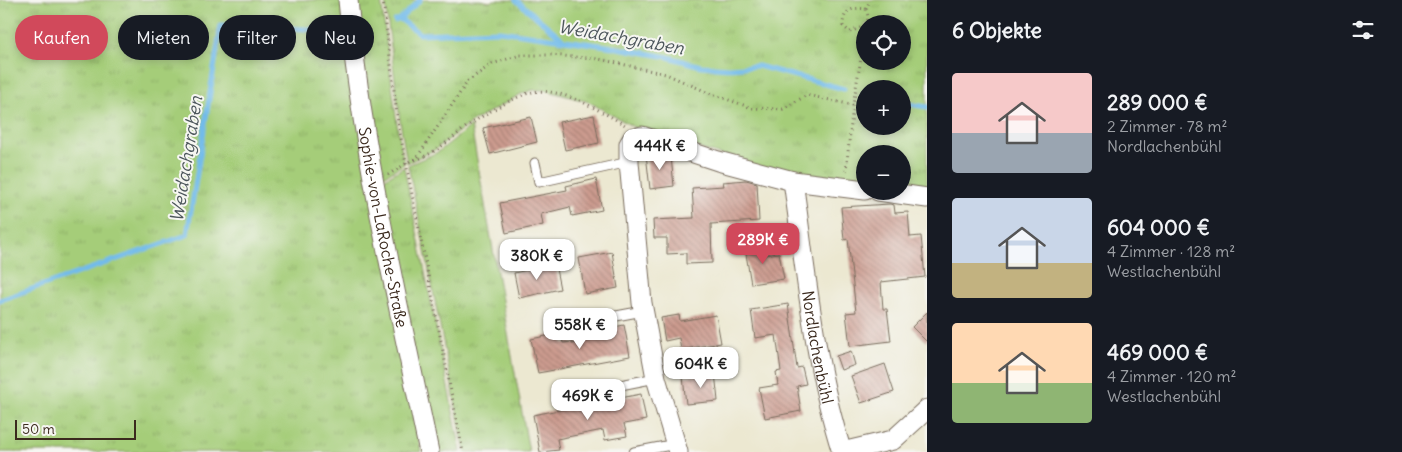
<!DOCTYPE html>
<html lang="de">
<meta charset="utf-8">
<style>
:root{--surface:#171b24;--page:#242831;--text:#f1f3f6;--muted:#9ea1a6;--accent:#d1495b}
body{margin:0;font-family:Delius,sans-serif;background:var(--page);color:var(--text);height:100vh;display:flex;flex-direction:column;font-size:19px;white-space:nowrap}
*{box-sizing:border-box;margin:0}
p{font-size:16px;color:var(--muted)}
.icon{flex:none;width:28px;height:28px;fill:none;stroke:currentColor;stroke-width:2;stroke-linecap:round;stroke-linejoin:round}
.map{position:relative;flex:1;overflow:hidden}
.drawer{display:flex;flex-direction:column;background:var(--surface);width:475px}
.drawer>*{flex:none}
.hud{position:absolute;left:15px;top:15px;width:475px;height:45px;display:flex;gap:10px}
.tools{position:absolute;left:856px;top:15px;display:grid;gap:10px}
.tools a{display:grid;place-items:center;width:55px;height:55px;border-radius:50%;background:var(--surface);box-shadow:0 2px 8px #0003;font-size:25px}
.scale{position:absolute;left:15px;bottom:12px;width:121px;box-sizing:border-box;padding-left:5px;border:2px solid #3b2a1e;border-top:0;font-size:14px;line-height:18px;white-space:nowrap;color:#3b2a1e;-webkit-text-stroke:4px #f6f6f2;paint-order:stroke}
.price{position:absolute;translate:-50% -42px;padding:0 11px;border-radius:10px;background:#fff;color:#222;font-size:16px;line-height:32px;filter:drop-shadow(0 1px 2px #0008)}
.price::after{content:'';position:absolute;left:50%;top:30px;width:15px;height:11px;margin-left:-8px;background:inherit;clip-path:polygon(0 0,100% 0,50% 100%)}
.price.active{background:var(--accent);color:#fff}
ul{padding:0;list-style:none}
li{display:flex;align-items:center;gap:15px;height:125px;padding:0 25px}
li span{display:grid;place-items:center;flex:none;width:140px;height:100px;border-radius:5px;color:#555}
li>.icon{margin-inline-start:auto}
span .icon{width:60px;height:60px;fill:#fffc;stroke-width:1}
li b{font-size:21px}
h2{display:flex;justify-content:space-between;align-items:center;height:60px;padding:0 25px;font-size:21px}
.chip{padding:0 18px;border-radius:22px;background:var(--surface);box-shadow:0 2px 8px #0003;font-size:18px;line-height:45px}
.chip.active{background:var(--accent);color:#fff}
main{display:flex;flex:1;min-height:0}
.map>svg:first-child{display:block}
</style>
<main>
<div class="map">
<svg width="927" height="452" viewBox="0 0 927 452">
<defs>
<pattern id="grass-tufts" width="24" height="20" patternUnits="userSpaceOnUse" patternTransform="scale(1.25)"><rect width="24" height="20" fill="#a5cd79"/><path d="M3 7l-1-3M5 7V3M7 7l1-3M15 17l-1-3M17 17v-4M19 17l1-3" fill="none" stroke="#8fb068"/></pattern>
<pattern id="building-back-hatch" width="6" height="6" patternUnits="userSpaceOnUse" patternTransform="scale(1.25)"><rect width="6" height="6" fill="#cc9b8f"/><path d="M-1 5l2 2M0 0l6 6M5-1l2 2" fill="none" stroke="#a77f74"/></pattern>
</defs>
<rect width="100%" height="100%" fill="#f6f6f2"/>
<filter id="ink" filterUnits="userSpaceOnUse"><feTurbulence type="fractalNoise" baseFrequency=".02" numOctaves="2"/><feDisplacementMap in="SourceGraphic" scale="10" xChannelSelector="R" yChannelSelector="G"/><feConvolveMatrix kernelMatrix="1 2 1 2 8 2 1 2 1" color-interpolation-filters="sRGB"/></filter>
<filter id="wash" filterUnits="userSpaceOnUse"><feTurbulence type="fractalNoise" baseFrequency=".0096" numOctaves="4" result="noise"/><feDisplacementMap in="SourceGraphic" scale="20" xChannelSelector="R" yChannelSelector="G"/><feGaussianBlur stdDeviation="1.12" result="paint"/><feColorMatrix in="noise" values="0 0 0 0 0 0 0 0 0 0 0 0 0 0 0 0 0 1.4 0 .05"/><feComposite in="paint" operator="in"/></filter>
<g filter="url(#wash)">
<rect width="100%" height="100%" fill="#ece8d1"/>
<path fill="url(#grass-tufts)" stroke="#707c4c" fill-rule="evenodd" d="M 0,0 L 342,0 L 421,452 L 0,452 Z
M 354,0 L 381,0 L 397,124 L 404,164 L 379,179 Z
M 385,0 L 480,0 L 490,2 L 494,0 L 927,0 L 927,195 L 902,191 L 902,154 L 865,154 L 865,187 L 793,177 L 639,130 L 589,102 L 544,90 L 533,90 L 521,94 L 470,123 L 436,149 L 407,163 L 400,121 ZM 865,24 L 902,24 L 902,61 L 865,61 ZM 865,89 L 902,89 L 902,126 L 865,126 Z
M 471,126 L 529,452 L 465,452 L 408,165 L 438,152 Z
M 404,167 L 461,452 L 433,452 L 379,182 Z"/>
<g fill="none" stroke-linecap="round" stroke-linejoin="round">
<path stroke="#72bbea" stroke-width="5" d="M 516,0 L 564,40
M 400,19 L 420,0
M 395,21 L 400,19 L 420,34 L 499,31 L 529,35 L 607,46 L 668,57 L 701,66 L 729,68 L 758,66 L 844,89
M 864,94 L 865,94
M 902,103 L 927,107
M 0,300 L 187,235 L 221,25 L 327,30"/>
</g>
<g id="blocks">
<path fill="url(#building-back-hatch)" d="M 594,115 L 599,143 L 565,150 L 559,122 Z
M 531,117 L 537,142 L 490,154 L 483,128 Z
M 656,153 L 671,157 L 674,186 L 650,189 L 646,154 Z
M 596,179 L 602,210 L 572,216 L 570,207 L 541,214 L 543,225 L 506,233 L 500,203 L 567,190 L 566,186 Z
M 746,180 L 757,183 L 759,221 L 711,224 L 712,263 L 686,264 L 686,253 L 667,254 L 667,238 L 654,238 L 653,220 L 694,218 L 692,188 L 724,186 L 723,182 Z
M 890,204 L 894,205 L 895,213 L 908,212 L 910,237 L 921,236 L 925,277 L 881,282 L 883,309 L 887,309 L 891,341 L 850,346 L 846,313 L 856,312 L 848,239 L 844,240 L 841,207 Z
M 765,245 L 766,255 L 779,253 L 784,279 L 751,284 L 745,248 Z
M 612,252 L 618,288 L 585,294 L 579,258 Z
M 555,264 L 560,289 L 519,298 L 514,273 Z
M 788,304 L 797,368 L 802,367 L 806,384 L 797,386 L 801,411 L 765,418 L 759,388 L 778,385 L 776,372 L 781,371 L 776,335 L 755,338 L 751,310 Z
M 927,312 L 927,342 L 912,327 Z
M 679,315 L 680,321 L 716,315 L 721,343 L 681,350 L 679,338 L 665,341 L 661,318 Z
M 624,325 L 630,356 L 538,373 L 531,339 L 561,333 L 563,343 L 572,342 L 572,344 L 593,339 L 593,338 L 596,337 L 594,331 Z
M 851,351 L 855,365 L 841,370 L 836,356 Z
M 885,364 L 894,392 L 861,403 L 851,376 Z
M 715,373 L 718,401 L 686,404 L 683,377 Z
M 641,394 L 646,420 L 624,424 L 627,436 L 605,440 L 603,430 L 557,439 L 559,450 L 540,452 L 533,415 Z"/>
</g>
</g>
<g filter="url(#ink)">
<use href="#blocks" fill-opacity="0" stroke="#796c5d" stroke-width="1"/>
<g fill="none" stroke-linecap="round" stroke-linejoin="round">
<g stroke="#796c5d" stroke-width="11">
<path id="service" d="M 535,163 L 539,182 L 629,162
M 565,313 L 568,325 L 643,311
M 570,395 L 656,378
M 634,452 L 676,444"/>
</g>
<g stroke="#796c5d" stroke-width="21">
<g id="minor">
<path id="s1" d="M 348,0 C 362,152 398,302 429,452"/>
<path id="s2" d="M 793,181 C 806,271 814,365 842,452"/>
<path d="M 878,191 L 927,198"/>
<path d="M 678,452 L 656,378 L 642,303 L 629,162 L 629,144 L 633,138 L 642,136 L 718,161 L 793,181 L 865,190"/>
<path d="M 842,452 L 893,440 L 927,409"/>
</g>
</g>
<path stroke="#796c5d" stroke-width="3" stroke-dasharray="1 4" stroke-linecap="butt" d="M 383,0 L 398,123 L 463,452
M 866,9 L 870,0
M 865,26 L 850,32 L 843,26 C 843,10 852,7 866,9 L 868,16 L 867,24
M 415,160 C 437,153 451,138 469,125 C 483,115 517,95 533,92 C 561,87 601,111 625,125
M 846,171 L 853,105 L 865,35
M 388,175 L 418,156 L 468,81 L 492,64 L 520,55 L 551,55 L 599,59 L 666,74 L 709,93 L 752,108 L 783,109 L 807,95 L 853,105"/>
<use href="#service" stroke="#fff" stroke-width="9"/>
<use href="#minor" stroke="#fff" stroke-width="19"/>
</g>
</g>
<g text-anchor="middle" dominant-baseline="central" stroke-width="4" stroke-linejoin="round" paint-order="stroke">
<g font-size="16" fill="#3b2a1e" stroke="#f6f6f2">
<text stroke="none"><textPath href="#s1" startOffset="230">Sophie-von-LaRoche-Straße</textPath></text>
<text stroke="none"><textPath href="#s2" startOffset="168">Nordlachenbühl</textPath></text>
</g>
<g font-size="18" font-style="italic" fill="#4c565b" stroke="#f6f6f2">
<text transform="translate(621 37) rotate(10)">Weidachgraben</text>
<text transform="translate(186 159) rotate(-81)">Weidachgraben</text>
</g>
</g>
</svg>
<div class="tools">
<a><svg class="icon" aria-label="locate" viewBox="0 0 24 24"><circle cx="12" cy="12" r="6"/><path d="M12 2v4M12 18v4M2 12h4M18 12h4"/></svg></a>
<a>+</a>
<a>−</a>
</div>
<div class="scale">50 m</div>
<b class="price" style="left:660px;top:171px">444K €</b>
<b class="price active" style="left:763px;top:265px">289K €</b>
<b class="price" style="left:537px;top:281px">380K €</b>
<b class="price" style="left:580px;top:350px">558K €</b>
<b class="price" style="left:701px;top:389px">604K €</b>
<b class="price" style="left:588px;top:421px">469K €</b>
<div class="hud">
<a class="chip active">Kaufen</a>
<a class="chip">Mieten</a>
<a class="chip">Filter</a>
<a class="chip">Neu</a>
</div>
</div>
<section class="drawer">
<h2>6 Objekte<svg class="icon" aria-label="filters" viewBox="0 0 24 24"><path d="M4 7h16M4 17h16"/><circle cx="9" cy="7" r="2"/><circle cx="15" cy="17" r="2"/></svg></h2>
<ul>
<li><span style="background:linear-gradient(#f6c9c9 60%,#9aa5b1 0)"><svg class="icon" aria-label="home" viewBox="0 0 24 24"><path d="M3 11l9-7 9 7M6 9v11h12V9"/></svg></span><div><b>289 000 €</b><p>2 Zimmer · 78 m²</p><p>Nordlachenbühl</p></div></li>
<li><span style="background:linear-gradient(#c9d6e8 65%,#c2b280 0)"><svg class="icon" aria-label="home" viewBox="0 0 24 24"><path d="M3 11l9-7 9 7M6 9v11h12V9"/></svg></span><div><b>604 000 €</b><p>4 Zimmer · 128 m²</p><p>Westlachenbühl</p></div></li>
<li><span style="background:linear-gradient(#ffd9b3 60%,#8fb573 0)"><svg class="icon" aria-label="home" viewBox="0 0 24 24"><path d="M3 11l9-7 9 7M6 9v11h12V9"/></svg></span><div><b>469 000 €</b><p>4 Zimmer · 120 m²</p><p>Westlachenbühl</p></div></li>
</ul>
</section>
</main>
